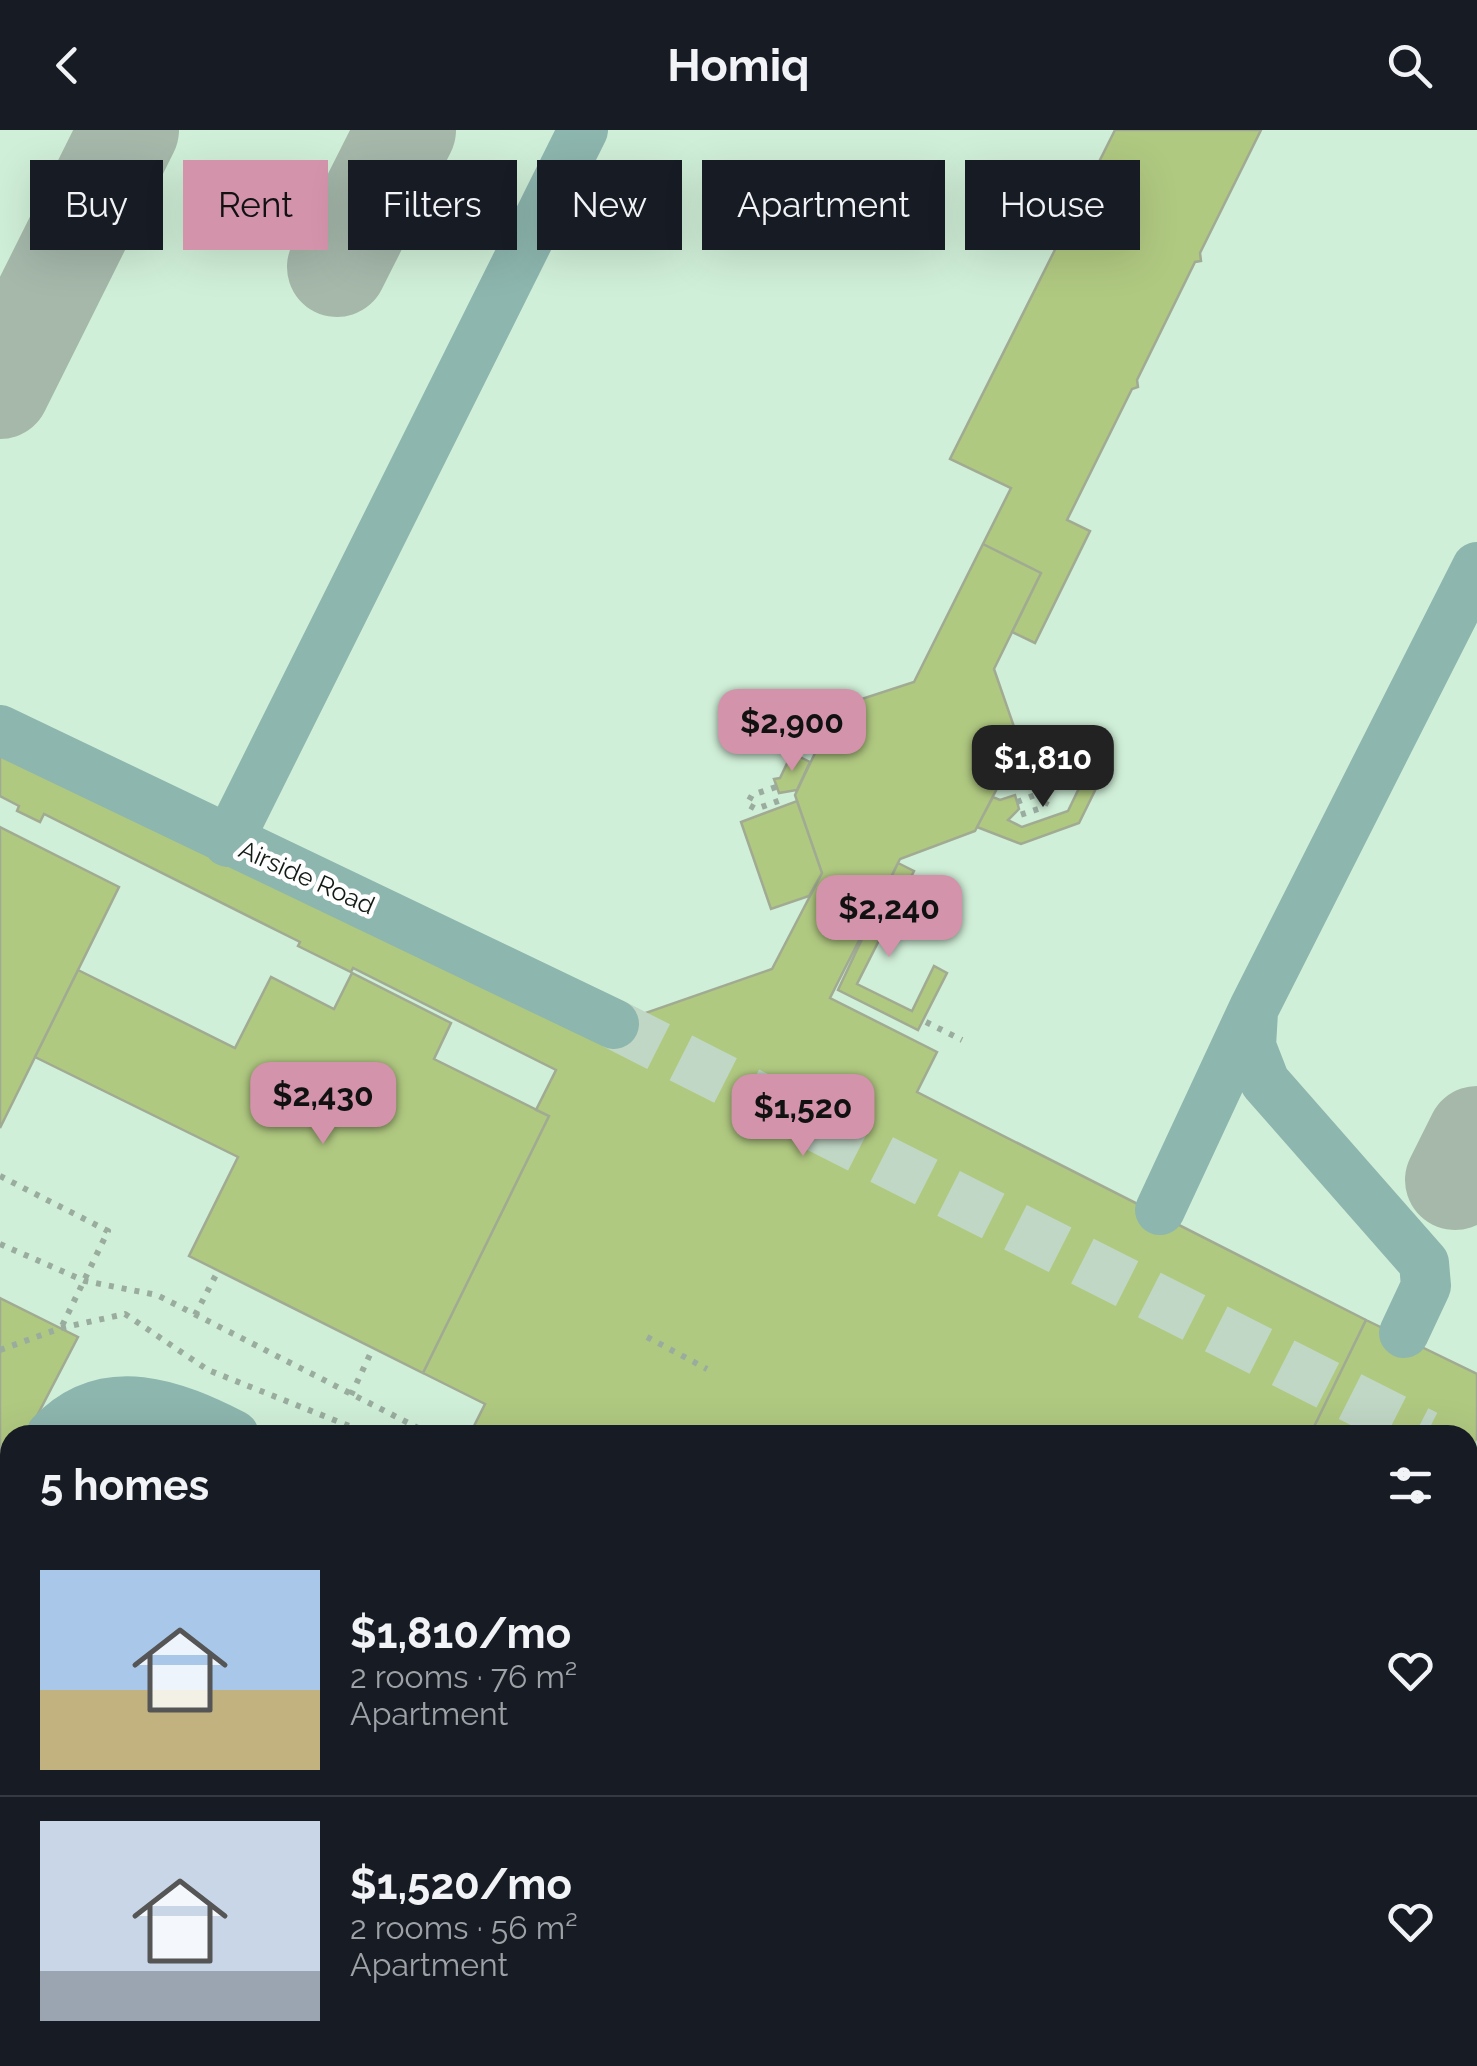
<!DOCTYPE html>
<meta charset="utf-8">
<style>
:root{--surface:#171b24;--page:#242831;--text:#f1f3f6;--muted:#9ea1a6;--line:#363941;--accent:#d393aa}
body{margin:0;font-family:Raleway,sans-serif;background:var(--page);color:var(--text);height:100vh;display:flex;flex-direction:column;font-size:38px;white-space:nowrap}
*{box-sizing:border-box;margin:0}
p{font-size:32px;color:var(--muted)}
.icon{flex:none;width:55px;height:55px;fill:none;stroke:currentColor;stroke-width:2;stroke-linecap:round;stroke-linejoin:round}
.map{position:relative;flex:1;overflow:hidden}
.sheet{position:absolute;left:0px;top:1295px;width:1478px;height:642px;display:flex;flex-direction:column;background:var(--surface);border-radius:30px 30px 0 0;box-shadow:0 10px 40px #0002}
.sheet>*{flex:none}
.top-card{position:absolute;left:30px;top:30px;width:1418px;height:90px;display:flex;gap:20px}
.price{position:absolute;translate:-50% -85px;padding:0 22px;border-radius:20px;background:var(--accent);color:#111;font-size:32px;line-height:65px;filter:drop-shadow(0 2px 5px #0008)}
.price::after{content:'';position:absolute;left:50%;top:60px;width:30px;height:22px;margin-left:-15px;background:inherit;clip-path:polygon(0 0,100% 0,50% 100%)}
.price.current{background:#222;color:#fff}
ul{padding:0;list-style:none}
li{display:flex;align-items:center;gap:30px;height:250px;padding:0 40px}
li+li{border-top:2px solid var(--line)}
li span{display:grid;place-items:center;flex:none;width:280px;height:200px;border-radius:0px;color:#555}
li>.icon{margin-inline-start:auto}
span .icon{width:120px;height:120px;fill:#fffc;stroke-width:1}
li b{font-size:42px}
h2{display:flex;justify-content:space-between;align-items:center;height:120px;padding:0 40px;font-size:42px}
.tag{padding:0 35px;border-radius:0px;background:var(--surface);box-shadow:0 10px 40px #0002;font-size:35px;line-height:90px}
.tag.current{background:var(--accent);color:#111}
header{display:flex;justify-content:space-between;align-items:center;height:130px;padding:0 40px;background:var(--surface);font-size:45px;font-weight:700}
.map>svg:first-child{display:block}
</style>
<header><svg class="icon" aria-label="back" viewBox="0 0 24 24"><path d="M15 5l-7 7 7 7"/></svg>Homiq<svg class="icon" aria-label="search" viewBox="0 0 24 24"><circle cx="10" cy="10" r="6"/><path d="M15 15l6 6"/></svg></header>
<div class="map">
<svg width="1477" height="1936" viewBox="0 0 1477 1936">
<rect width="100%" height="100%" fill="#e0f8e6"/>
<path fill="#d0efd8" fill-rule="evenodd" d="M 0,0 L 1477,0 L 1477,1936 L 0,1936 ZM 10,1305 L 1468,1305 L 1468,1928 L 10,1928 Z"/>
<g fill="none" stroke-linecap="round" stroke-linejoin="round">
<path stroke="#a5b8aa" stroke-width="100" d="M 337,137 L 406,0
M 0,259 L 129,0
M 1455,1050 L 1477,1006"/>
</g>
<path fill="#b0c981" stroke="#a1aa92" stroke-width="2.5" d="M 1115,0 L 1261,0 L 1200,123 L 1201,131 L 1195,132 L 1137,250 L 1138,257 L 1132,259 L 1067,390 L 1090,401 L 1035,513 L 1012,502 L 1041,443 L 983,414 L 1011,358 L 950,329 Z
M 983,414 L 1041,443 L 994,539 L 1020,614 L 975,701 L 900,729 L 830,868 L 937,922 L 917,962 L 1366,1190 L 1310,1305 L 471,1302 L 485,1274 L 423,1243 L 549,986 L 536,980 L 556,940 L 353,838 L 351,842 L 298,816 L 300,812 L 44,684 L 40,692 L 17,681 L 19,676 L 0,666 L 0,616 L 614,894 L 772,839 L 822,743 L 795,665 L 837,577 L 914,552 Z
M 792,623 L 810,632 L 797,660 L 779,663 L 774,649 L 780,648 Z
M 1096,623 L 1110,630 L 1079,693 L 1021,714 L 977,697 L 993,667 L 1000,670 L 1015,665 L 1019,679 L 1008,690 L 1022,697 L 1068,681 Z
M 797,671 L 822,743 L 809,766 L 771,779 L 741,692 Z
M 0,697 L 119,757 L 0,998 Z
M 898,733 L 914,741 L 857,854 L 912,881 L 934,836 L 947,843 L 918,900 L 838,860 Z
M 78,840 L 235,918 L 271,847 L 334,879 L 352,843 L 451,893 L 434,929 L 549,986 L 423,1243 L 189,1126 L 238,1027 L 35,927 Z
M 0,1168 L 78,1207 L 28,1303 L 20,1299 L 17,1305 L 10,1305 L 10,1319 L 0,1339 Z
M 1366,1190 L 1477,1244 L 1477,1787 L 1468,1782 L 1468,1305 L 1310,1305 Z"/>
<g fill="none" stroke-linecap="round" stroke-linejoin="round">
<path stroke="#c1d7c6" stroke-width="50" stroke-dasharray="50 25" stroke-linecap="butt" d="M 614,894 L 1426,1305
M 1468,1326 L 1477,1331"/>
<path stroke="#99ac9e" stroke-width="6" stroke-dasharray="5 8" stroke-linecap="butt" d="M 776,657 L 752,665 L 747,674 L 756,679 L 781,670
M 1017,672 L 1040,663 L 1049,667 L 1044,677 L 1020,685
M 926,892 L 962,910
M 0,1046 L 108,1101 L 61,1198
M 0,1114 L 85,1151 L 157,1165 L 432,1305
M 195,1185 L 218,1141
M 647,1207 L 707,1239
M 0,1220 L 61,1198 L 125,1184 L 208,1240 L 372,1305
M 351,1265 L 373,1218
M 459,1936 L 474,1928"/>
<path stroke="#8db6ae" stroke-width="50" d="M 0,600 L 614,894
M 228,712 L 583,0
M 1253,882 L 1251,916 L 1265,952 L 1424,1133 L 1426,1156 L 1404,1203
M 1160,1080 L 1254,878 L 1477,437
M 51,1305 C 106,1247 175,1275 234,1305
M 0,1382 L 10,1362
M 0,1427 L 10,1407
M 0,1515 L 10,1495
M 1468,1849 L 1477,1854
M 1468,1892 L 1477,1898
M 1216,1928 L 1220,1936
M 1370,1928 L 1387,1936
M 527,1936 L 542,1928
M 685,1936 L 700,1928
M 1054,1936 L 1064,1928"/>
</g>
<g text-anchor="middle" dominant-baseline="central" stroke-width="9" stroke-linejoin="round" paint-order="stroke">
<g font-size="25" fill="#121a14" stroke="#fefefe">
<text transform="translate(307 747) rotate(24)">Airside Road</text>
</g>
</g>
</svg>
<b class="price" style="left:792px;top:644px">$2,900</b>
<b class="price current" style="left:1043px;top:680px">$1,810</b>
<b class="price" style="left:889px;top:830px">$2,240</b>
<b class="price" style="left:323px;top:1017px">$2,430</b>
<b class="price" style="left:803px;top:1029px">$1,520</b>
<div class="top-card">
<a class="tag">Buy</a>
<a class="tag current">Rent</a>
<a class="tag">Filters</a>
<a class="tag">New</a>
<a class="tag">Apartment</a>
<a class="tag">House</a>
</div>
<section class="sheet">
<h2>5 homes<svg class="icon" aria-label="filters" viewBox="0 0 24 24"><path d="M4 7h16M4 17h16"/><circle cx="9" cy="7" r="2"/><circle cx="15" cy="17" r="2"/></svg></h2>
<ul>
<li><span style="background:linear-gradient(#a9c7e8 60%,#c2b280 0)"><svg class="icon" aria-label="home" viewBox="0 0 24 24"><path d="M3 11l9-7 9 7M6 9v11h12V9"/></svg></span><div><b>$1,810/mo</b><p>2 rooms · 76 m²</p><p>Apartment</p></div><svg class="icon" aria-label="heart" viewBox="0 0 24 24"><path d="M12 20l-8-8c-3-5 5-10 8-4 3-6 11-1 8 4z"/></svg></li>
<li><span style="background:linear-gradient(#c9d6e8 75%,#9aa5b1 0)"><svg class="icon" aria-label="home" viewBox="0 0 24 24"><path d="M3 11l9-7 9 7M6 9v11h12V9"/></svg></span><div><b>$1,520/mo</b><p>2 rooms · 56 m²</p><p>Apartment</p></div><svg class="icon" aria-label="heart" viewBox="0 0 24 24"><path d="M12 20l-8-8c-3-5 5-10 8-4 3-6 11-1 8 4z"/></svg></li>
</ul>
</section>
</div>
